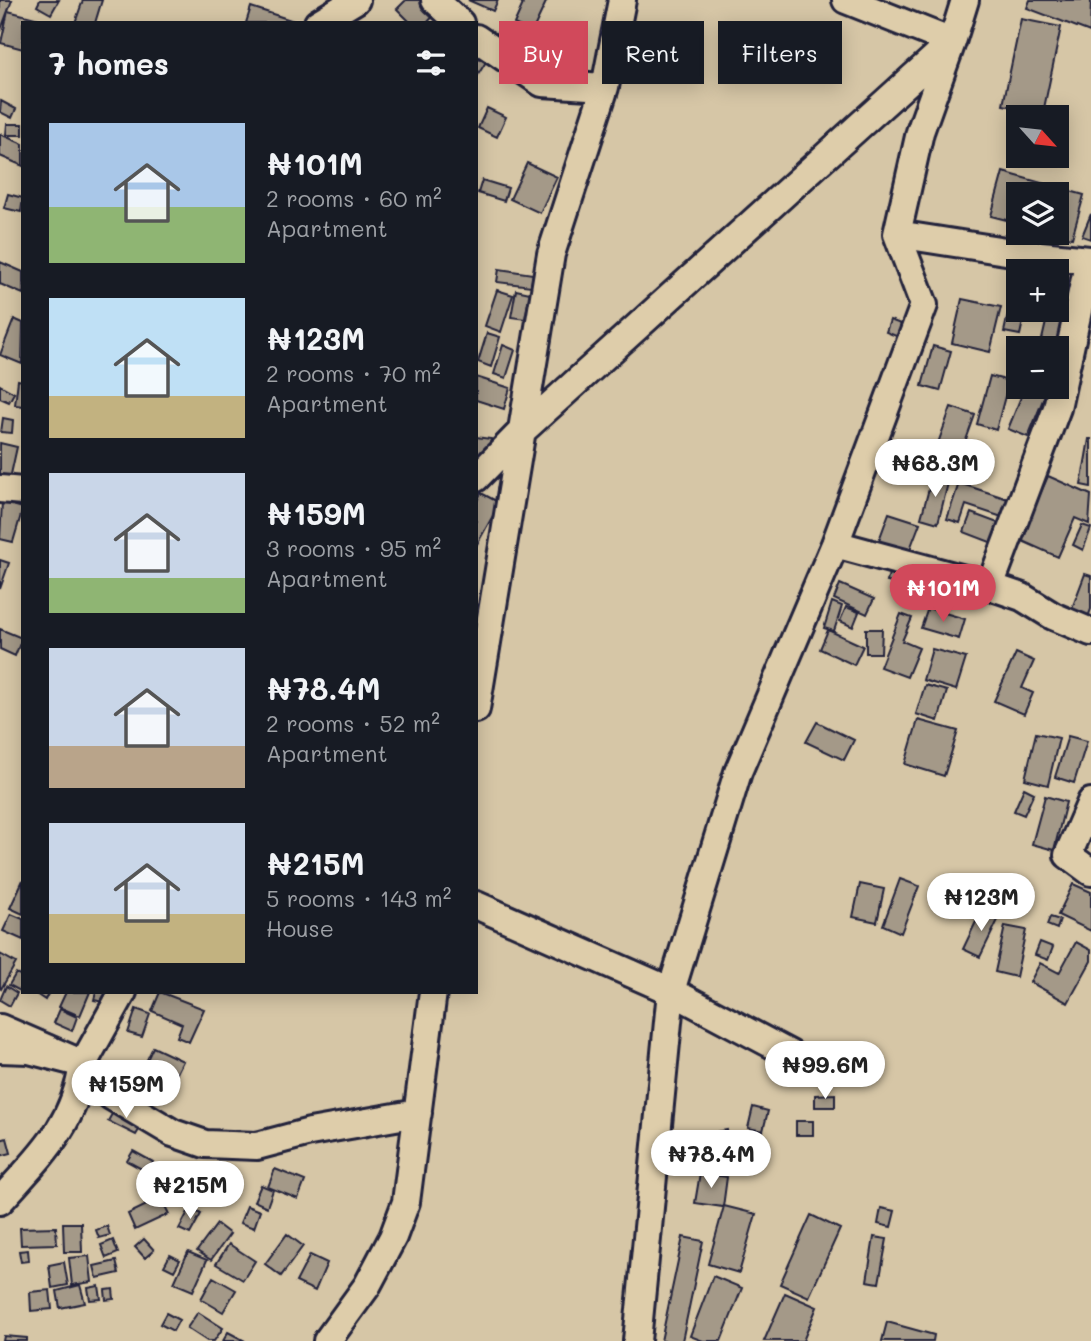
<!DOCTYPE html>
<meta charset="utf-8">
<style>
:root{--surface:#171b24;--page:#242831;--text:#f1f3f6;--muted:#9ea1a6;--accent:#d1495b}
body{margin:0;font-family:Mali,sans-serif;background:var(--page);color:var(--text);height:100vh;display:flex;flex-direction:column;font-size:26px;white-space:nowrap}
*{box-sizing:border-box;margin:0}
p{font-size:23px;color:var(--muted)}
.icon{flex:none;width:38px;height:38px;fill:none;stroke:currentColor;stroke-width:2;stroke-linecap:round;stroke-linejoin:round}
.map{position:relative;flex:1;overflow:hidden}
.details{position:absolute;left:21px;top:21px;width:457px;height:973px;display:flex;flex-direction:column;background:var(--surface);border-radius:0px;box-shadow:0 4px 18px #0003}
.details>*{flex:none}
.guide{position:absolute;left:499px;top:21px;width:486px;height:63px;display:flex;gap:14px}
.needle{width:46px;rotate:117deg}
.controls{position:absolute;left:1006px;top:105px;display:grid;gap:14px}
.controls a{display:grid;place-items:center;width:63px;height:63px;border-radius:0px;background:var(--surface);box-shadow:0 4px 18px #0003;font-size:35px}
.price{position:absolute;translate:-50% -60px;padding:0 16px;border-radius:24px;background:#fff;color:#222;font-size:23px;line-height:46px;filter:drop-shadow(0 2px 4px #0008)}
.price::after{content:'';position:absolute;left:50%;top:42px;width:21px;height:16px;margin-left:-10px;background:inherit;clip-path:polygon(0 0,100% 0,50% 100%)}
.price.on{background:var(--accent);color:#fff}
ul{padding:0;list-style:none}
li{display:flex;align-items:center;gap:21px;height:175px;padding:0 28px}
li span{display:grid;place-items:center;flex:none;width:196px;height:140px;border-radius:0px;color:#555}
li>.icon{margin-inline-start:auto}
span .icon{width:84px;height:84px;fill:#fffc;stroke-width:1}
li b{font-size:30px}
h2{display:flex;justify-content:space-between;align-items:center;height:84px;padding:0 28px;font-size:30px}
.chip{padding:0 24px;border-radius:0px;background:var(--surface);box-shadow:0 4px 18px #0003;font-size:24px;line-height:63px}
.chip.on{background:var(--accent);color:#fff}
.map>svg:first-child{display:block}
</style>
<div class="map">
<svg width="1091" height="1341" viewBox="0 0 1091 1341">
<rect width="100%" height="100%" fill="#d6c6a6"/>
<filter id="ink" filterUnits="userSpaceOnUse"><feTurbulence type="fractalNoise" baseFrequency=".0143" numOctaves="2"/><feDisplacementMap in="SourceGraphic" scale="14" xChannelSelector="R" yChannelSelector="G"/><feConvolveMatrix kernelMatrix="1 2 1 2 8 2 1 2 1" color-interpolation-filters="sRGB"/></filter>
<g filter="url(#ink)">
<path fill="#a49988" stroke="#22223b" stroke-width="2" d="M 0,0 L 12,0 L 0,32 Z
M 40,0 L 59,0 L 51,14 L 37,6 Z
M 83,0 L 102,0 L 95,23 L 75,23 Z
M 406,0 L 424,0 L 437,12 L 427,23 L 411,23 L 397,9 Z
M 468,0 L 498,0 L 493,11 Z
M 547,0 L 532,32 L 514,24 L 523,4 L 518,0 Z
M 1030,0 L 1091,0 L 1090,32 L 1027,8 Z
M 251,7 L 300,23 L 246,23 Z
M 8,11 L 51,22 L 51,23 L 23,23 L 23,49 L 1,43 Z
M 1021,19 L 1061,27 L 1043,113 L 1003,105 Z
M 476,50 L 489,57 L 476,78 Z
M 1,101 L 16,109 L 12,118 L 0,112 Z
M 487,108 L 506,117 L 497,137 L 478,128 Z
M 7,124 L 23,124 L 23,135 L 6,135 Z
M 0,134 L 23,144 L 23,166 L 0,156 Z
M 527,163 L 557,177 L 540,213 L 510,199 Z
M 1003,172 L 1084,195 L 1072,238 L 1053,233 L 1057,233 L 1057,194 L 1018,194 L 1018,223 L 991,216 Z
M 482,180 L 508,188 L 504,201 L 478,193 Z
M 8,194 L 23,198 L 21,212 L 4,208 Z
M 1091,214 L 1091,239 L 1082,236 Z
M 0,262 L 23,272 L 23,294 L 0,284 Z
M 499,269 L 533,274 L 531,286 L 497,282 Z
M 497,290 L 513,295 L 501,332 L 485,326 Z
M 516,290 L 530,293 L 525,319 L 511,317 Z
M 962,299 L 1001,307 L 990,352 L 952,343 Z
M 1008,314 L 1024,317 L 1020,335 L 1004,332 Z
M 1047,318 L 1064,321 L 1057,348 L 1040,348 Z
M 14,319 L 23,323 L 22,364 L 0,355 Z
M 890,320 L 906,326 L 901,338 L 886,332 Z
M 487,333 L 500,337 L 491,367 L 478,362 Z
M 503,345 L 515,350 L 506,378 L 494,374 Z
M 933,346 L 951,351 L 940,391 L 922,386 Z
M 990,376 L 1009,381 L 996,430 L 977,424 Z
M 476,377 L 510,388 L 504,409 L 476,400 Z
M 18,380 L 23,381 L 23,406 L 15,405 Z
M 0,385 L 14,393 L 9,402 L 0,398 Z
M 1025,387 L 1048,387 L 1028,437 L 1008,429 Z
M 951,407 L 975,415 L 961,454 L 937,446 Z
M 3,418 L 13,420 L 12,433 L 1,432 Z
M 476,437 L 491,439 L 488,458 L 476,456 Z
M 1089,439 L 1091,439 L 1091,487 L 1081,485 Z
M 0,443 L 17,447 L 10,479 L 0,477 Z
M 933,474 L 949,479 L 938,523 L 921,518 Z
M 1048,476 L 1091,495 L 1089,524 L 1075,518 L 1058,557 L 1020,540 Z
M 959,483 L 1011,500 L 1005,518 L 966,505 L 960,523 L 947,519 Z
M 481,493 L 500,503 L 476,546 L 476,503 Z
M 2,502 L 23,508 L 13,542 L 0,539 Z
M 889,513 L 920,523 L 905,562 L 875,551 Z
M 971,513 L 1006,526 L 998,545 L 964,532 Z
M 1082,525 L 1091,528 L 1083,550 L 1073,545 Z
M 0,560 L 9,563 L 0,589 Z
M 891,564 L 902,566 L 898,584 L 887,582 Z
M 1085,574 L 1091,576 L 1091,609 L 1085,625 L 1068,619 Z
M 840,584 L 874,599 L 867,614 L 834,599 Z
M 832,602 L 842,606 L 834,631 L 824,628 Z
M 846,607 L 859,612 L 853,627 L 840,621 Z
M 928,608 L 965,619 L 959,639 L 921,628 Z
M 901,614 L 912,618 L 902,641 L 919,648 L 907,677 L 880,667 Z
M 0,629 L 22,638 L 15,656 L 0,649 Z
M 866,629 L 882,629 L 881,653 L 866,653 Z
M 828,630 L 863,646 L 854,665 L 820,649 Z
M 932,649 L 966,658 L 956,690 L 923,680 Z
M 1016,653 L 1034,661 L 1022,688 L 1033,693 L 1024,714 L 994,701 Z
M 925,685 L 947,691 L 938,721 L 916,714 Z
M 918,720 L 958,731 L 944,776 L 905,764 Z
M 817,722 L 854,740 L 844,760 L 806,742 Z
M 1036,733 L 1059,738 L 1048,785 L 1025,779 Z
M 1068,736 L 1087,741 L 1074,783 L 1055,777 Z
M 1024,788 L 1034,793 L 1024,815 L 1014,811 Z
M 1045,796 L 1066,802 L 1054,850 L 1032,844 Z
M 900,879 L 919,886 L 901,933 L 883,925 Z
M 23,880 L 23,914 L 10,908 Z
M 860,884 L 884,889 L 877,922 L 853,917 Z
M 1073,884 L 1091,892 L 1091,931 L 1058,915 Z
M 982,909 L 999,918 L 980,957 L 963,949 Z
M 11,914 L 23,919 L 23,940 L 3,931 Z
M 1050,917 L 1060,920 L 1057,929 L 1047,925 Z
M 1005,926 L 1026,930 L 1016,977 L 995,972 Z
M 1040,942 L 1053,947 L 1048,960 L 1035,955 Z
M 1076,942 L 1091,950 L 1091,961 L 1068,1003 L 1030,982 L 1040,963 L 1059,973 Z
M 0,954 L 16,963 L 1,989 L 0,988 Z
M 16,973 L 23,977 L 22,992 L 9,985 Z
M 6,986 L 17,993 L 10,1006 L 0,1000 Z
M 33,992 L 49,992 L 45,1000 Z
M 66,992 L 90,992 L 80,1016 L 59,1007 Z
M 96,992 L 111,992 L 108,1003 L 94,1000 Z
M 160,992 L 204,1009 L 189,1042 L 177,1037 L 182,1024 L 152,1011 Z
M 60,1009 L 77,1017 L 72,1031 L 54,1023 Z
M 136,1009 L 150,1014 L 142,1037 L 128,1033 Z
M 153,1047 L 183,1061 L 166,1095 L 137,1081 Z
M 835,1094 L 835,1107 L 815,1107 L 815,1095 Z
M 117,1105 L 145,1120 L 136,1135 L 108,1121 Z
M 753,1107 L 768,1111 L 763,1131 L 748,1128 Z
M 796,1121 L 813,1121 L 813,1135 L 796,1135 Z
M 727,1130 L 729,1146 L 704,1150 L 701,1135 Z
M 7,1138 L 11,1153 L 0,1156 L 0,1140 Z
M 133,1151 L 153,1162 L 147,1172 L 127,1161 Z
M 275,1169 L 305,1181 L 298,1199 L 268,1187 Z
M 700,1173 L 727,1177 L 723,1207 L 695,1203 Z
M 183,1181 L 185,1191 L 170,1193 L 168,1184 Z
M 261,1185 L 273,1190 L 267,1207 L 254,1201 Z
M 161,1198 L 169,1214 L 135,1230 L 128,1214 Z
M 247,1206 L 260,1211 L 254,1228 L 240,1223 Z
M 724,1206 L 756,1214 L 739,1273 L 708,1264 Z
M 190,1208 L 201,1214 L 190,1234 L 179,1229 Z
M 881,1208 L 895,1211 L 891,1227 L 878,1224 Z
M 811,1215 L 840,1229 L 809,1297 L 780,1284 Z
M 63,1223 L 81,1223 L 82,1252 L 64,1252 Z
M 217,1224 L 230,1234 L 211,1260 L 197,1251 Z
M 107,1226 L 110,1235 L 99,1238 L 96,1230 Z
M 56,1227 L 57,1244 L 21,1245 L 20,1228 Z
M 287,1234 L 303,1246 L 281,1276 L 265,1264 Z
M 683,1237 L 703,1241 L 682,1341 L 661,1341 Z
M 874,1237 L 887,1239 L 879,1283 L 867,1281 Z
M 144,1239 L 154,1250 L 145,1258 L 135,1247 Z
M 113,1240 L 118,1253 L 106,1258 L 101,1245 Z
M 229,1244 L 255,1261 L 243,1280 L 216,1264 Z
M 28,1250 L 29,1261 L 21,1262 L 19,1251 Z
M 188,1252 L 207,1260 L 193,1291 L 174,1283 Z
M 170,1255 L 180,1260 L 174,1271 L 164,1266 Z
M 310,1255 L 327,1263 L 315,1291 L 296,1282 Z
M 89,1256 L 92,1282 L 72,1285 L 69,1258 Z
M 116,1261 L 119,1273 L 97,1278 L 94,1266 Z
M 64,1262 L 68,1285 L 52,1288 L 49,1265 Z
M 713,1276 L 742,1288 L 721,1341 L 703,1341 L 690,1336 Z
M 213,1277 L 236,1290 L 223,1312 L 201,1299 Z
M 80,1285 L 85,1303 L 60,1308 L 57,1291 Z
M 99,1286 L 101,1299 L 90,1300 L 88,1288 Z
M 113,1289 L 114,1299 L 106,1300 L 105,1290 Z
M 50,1290 L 52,1309 L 31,1311 L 30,1292 Z
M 785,1293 L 817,1307 L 803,1341 L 764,1341 Z
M 198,1312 L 223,1328 L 214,1341 L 207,1341 L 187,1328 Z
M 166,1313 L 179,1320 L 173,1331 L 160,1324 Z
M 887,1322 L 934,1335 L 933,1341 L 882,1341 Z
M 228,1332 L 245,1341 L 223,1341 Z
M 4,1336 L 27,1338 L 27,1341 L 3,1341 Z"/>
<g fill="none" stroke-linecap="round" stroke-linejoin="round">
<g stroke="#22223b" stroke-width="32">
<path id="street" d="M 435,0 L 460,23
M 846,0 L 952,42 L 920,132 L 897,234 L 1012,252 L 1089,260 L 1057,408 L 990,586
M 318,23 L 356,0
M 476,38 L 542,83 L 605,87
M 476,478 L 522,431 L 952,42 L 965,0
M 0,489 L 23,491
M 835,544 L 990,586 L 1022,597 L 1053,616 L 1091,632
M 476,709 L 551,254 L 605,87 L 622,0
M 1091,802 L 1068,855 L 1091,872
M 476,905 L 671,991 L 790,1054
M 0,1028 L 83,1064 L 111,1096 L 173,1133 L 205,1144 L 257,1146 L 310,1132 L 418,1113
M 0,1049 L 29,1050 L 83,1064 L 123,992
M 0,1201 C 39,1157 75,1126 83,1064
M 327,1341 L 367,1286 L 393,1237 L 406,1202 L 433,992
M 637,1341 L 671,991 L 738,772 L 835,544 L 924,305 L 897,234"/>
</g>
<use href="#street" stroke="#decdaa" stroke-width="26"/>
</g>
</g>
</svg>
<div class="controls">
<a><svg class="needle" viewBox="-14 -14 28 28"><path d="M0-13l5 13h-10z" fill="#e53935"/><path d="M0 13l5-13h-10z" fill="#9ea1a6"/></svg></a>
<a><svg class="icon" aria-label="layers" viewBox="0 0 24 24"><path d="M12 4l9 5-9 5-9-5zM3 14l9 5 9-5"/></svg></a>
<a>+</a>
<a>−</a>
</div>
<b class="price" style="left:935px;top:499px">₦68.3M</b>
<b class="price on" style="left:943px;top:624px">₦101M</b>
<b class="price" style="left:981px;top:933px">₦123M</b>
<b class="price" style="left:825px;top:1101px">₦99.6M</b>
<b class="price" style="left:126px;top:1120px">₦159M</b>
<b class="price" style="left:711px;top:1190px">₦78.4M</b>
<b class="price" style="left:190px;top:1221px">₦215M</b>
<div class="guide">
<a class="chip on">Buy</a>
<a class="chip">Rent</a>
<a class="chip">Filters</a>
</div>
<section class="details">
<h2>7 homes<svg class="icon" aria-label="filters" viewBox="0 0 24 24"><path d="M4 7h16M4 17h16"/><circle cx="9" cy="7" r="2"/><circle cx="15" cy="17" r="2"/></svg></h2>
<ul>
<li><span style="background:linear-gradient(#a9c7e8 60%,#8fb573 0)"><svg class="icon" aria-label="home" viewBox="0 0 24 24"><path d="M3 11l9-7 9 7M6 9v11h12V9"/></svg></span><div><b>₦101M</b><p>2 rooms · 60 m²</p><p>Apartment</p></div></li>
<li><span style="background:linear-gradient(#bfe0f5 70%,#c2b280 0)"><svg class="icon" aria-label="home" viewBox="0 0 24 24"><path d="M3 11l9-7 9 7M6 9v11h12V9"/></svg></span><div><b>₦123M</b><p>2 rooms · 70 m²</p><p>Apartment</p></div></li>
<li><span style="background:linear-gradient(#c9d6e8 75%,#8fb573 0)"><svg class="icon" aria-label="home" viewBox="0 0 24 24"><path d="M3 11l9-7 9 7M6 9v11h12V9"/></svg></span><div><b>₦159M</b><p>3 rooms · 95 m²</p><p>Apartment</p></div></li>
<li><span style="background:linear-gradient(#c9d6e8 70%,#b9a48a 0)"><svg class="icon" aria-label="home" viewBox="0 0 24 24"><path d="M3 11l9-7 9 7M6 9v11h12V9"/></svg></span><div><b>₦78.4M</b><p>2 rooms · 52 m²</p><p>Apartment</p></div></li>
<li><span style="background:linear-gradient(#c9d6e8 65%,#c2b280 0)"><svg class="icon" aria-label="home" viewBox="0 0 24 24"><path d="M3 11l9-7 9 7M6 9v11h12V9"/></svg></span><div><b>₦215M</b><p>5 rooms · 143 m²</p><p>House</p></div></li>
</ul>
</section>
</div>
